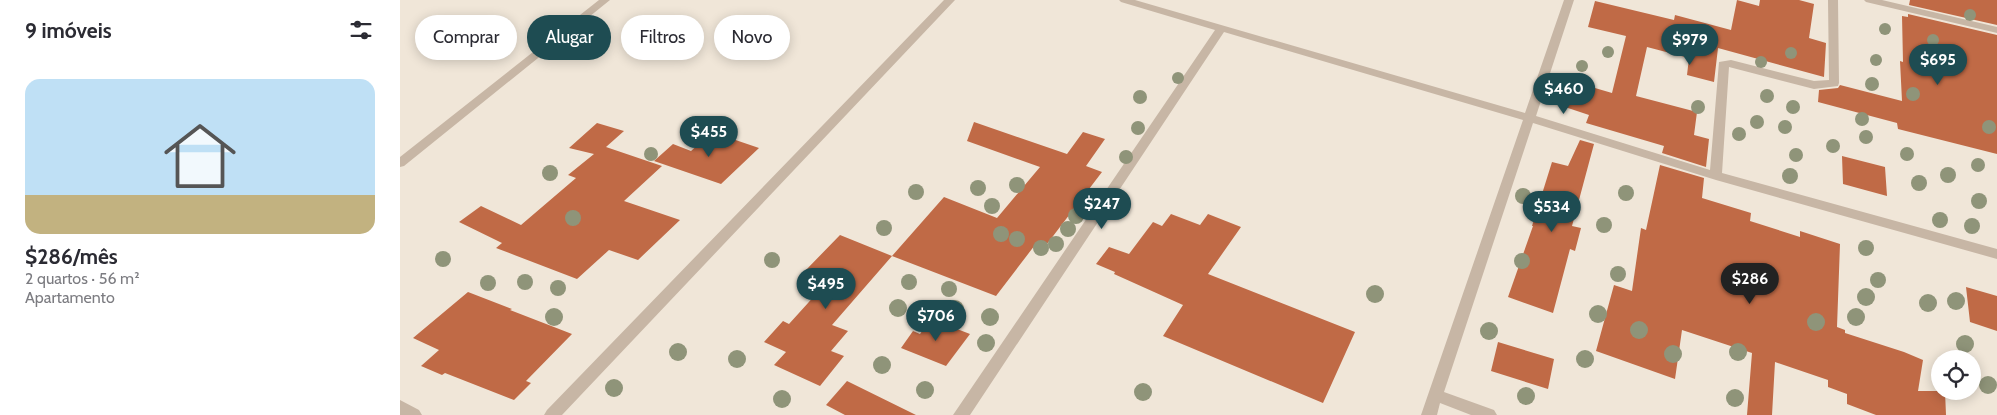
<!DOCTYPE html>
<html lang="pt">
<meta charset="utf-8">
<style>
:root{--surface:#fff;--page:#f7f7f7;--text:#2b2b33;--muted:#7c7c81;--accent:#1e4c52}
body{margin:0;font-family:Cabin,sans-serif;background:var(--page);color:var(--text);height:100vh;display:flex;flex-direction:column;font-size:19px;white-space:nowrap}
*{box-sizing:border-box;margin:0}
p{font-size:16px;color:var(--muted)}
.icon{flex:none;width:28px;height:28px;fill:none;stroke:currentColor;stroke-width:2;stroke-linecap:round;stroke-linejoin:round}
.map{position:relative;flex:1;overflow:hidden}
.side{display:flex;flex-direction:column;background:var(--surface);width:400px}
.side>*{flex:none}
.top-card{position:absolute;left:15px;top:15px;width:475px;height:45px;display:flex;gap:10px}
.tools{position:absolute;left:1531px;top:350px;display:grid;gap:10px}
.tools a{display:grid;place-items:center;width:50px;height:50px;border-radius:50%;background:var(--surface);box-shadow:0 2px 12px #0003;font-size:25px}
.price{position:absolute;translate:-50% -42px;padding:0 11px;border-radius:18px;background:var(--accent);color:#fff;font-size:16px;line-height:32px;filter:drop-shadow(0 1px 2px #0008)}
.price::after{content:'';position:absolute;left:50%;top:30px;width:15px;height:11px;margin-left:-8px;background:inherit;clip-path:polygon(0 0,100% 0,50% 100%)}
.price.on{background:#222;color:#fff}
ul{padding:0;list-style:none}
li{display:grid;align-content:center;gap:10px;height:265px;padding:0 25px}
li span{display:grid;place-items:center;height:155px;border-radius:15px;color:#555}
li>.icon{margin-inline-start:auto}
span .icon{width:90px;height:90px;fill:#fffc;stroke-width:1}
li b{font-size:21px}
h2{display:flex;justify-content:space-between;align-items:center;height:60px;padding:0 25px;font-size:21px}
.tag{padding:0 18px;border-radius:22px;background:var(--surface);box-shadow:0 2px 12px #0003;font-size:18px;line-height:45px}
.tag.on{background:var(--accent);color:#fff}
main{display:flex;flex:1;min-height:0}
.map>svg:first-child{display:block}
</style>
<main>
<section class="side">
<h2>9 imóveis<svg class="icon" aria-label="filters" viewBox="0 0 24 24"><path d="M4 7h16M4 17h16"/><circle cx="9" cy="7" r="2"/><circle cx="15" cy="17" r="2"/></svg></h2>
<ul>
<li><span style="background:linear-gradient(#bfe0f5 75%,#c2b280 0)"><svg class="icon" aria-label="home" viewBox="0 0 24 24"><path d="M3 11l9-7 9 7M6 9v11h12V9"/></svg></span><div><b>$286/mês</b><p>2 quartos · 56 m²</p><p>Apartamento</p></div></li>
</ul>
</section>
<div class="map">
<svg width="1597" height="415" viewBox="0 0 1597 415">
<rect width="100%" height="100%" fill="#f0e6d8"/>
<path fill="#c06a46" d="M 1337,0 L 1359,6 L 1360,0 L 1399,0 L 1414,4 L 1409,38 L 1426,43 L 1424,77 L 1318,48 L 1314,82 L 1287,75 L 1289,58 L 1247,47 L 1236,96 L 1297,112 L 1294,135 L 1309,139 L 1306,167 L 1262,153 L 1264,146 L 1186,123 L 1189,115 L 1162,106 L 1171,81 L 1212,93 L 1226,36 L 1188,27 L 1195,1 L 1274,20 L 1275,15 L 1331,30 Z
M 1510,0 L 1597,0 L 1597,25 L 1509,5 Z
M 1508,14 L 1597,35 L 1597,154 L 1498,129 L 1497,123 L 1418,102 L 1419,90 L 1438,88 L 1440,85 L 1502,101 L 1500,61 L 1503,62 L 1502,16 L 1508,17 Z
M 574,122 L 667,154 L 683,132 L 705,139 L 686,166 L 702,172 L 647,244 L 638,241 L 596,296 L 492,256 L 544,197 L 597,218 L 640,167 L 567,141 Z
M 197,123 L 224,131 L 206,147 L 262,166 L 224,201 L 280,220 L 238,260 L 209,250 L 177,279 L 96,248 L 102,243 L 59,222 L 81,206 L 121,225 L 176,178 L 168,175 L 194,154 L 169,148 Z
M 312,132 L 359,148 L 321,184 L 254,161 L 273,144 L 291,151 Z
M 1180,140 L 1194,144 L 1172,226 L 1181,228 L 1175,251 L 1170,249 L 1153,313 L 1108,297 L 1133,226 L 1132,226 L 1152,162 L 1168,166 Z
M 1442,156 L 1485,167 L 1487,196 L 1443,184 Z
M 1260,165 L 1304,178 L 1302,198 L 1351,213 L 1350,221 L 1400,237 L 1400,231 L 1440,244 L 1437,327 L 1445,330 L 1445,333 L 1504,352 L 1523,360 L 1518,391 L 1545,391 L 1546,415 L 1476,415 L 1447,404 L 1447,394 L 1428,387 L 1428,380 L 1375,362 L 1372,415 L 1347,415 L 1352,353 L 1282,330 L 1275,379 L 1196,351 L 1214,285 L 1232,291 L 1241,228 L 1246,230 Z
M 771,214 L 800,225 L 808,214 L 841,227 L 808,274 L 955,332 L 923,403 L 763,336 L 783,305 L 714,274 L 715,272 L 696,264 L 709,247 L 729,254 L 753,222 L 762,226 Z
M 440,235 L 492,256 L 432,325 L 448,331 L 431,351 L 444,356 L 420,386 L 374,365 L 386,352 L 364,342 L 383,321 L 389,324 L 427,282 L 404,272 Z
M 1566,287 L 1597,296 L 1597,331 L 1570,322 Z
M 68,292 L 112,309 L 110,310 L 172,334 L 126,381 L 131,383 L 114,400 L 45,373 L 42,375 L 21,366 L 39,350 L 13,338 Z
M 531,319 L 570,334 L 546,366 L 501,348 L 513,331 L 520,334 Z
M 1098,342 L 1154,359 L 1148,389 L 1091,371 Z
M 447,381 L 516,415 L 445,415 L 426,405 Z"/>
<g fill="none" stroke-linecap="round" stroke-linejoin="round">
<path fill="#c7b6a5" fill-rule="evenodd" d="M 199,0 L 210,0 L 4,166 L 0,167 L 0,157 Z
M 544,0 L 555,0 L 162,415 L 144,415 L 147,410 Z
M 719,0 L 735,0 L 1125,113 L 1164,0 L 1174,0 L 1136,116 L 1310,170 L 1319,62 L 1331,60 L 1414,81 L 1429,80 L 1428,0 L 1438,0 L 1439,83 L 1438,86 L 1414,89 L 1329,67 L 1322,173 L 1597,249 L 1597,259 L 1316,180 L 1133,123 L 1044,392 L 1094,410 L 1097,415 L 1071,415 L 1040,403 L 1037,415 L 1021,415 L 1123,120 L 824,32 L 570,415 L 553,415 L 815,30 L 721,2 Z
M 1464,0 L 1482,0 L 1597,27 L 1597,33 L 1466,2 Z
M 0,400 L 19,410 L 22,415 L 0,415 Z"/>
</g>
<g fill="#8f9479">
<circle cx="1570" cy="15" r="6"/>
<circle cx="1485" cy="29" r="6"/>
<circle cx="1533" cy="40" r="6"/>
<circle cx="1208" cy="52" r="6"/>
<circle cx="1391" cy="53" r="6"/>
<circle cx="1476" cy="60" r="6"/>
<circle cx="1361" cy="62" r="6"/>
<circle cx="1182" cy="66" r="6"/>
<circle cx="778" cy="78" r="6"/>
<circle cx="1472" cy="84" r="7"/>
<circle cx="1513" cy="94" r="7"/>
<circle cx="1367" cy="96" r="7"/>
<circle cx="740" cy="97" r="7"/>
<circle cx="1298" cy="107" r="7"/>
<circle cx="1393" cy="107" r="7"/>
<circle cx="1462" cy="119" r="7"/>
<circle cx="1357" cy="122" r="7"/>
<circle cx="1385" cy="127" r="7"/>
<circle cx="1589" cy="127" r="7"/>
<circle cx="738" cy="128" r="7"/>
<circle cx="1339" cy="134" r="7"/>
<circle cx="1466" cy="137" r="7"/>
<circle cx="1433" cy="146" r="7"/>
<circle cx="251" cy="154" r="7"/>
<circle cx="1507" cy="154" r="7"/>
<circle cx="1396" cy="155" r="7"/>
<circle cx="726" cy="157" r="7"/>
<circle cx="1578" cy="165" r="7"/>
<circle cx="150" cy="173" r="8"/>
<circle cx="1548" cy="175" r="8"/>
<circle cx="1390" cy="176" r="8"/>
<circle cx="1519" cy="183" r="8"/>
<circle cx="617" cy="185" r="8"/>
<circle cx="578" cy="188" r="8"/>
<circle cx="516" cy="192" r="8"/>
<circle cx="1226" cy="193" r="8"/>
<circle cx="1123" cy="196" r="8"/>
<circle cx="1166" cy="199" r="8"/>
<circle cx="1579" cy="201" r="8"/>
<circle cx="592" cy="206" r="8"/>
<circle cx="676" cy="216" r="8"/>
<circle cx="173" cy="218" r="8"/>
<circle cx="1540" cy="220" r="8"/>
<circle cx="1204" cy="225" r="8"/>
<circle cx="1572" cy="226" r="8"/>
<circle cx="484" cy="228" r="8"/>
<circle cx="668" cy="229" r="8"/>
<circle cx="601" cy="234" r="8"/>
<circle cx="617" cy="239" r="8"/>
<circle cx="656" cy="244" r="8"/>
<circle cx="641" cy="248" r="8"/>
<circle cx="1466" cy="248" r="8"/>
<circle cx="43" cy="259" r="8"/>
<circle cx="372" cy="260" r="8"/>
<circle cx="1122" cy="261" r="8"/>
<circle cx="1218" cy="274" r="8"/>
<circle cx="1478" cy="280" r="8"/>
<circle cx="125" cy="282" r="8"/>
<circle cx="509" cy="282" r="8"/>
<circle cx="88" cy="283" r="8"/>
<circle cx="158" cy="288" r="8"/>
<circle cx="549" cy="289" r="8"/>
<circle cx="975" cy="294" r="9"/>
<circle cx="1466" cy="297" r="9"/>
<circle cx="1556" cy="301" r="9"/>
<circle cx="1528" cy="303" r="9"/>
<circle cx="498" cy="308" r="9"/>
<circle cx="555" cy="309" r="9"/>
<circle cx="1198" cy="314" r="9"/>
<circle cx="154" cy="317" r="9"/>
<circle cx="590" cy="317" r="9"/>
<circle cx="1456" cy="317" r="9"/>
<circle cx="1416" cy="322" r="9"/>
<circle cx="1239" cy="330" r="9"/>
<circle cx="1089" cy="331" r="9"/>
<circle cx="586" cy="343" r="9"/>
<circle cx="1565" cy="344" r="9"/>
<circle cx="278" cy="352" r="9"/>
<circle cx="1338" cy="352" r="9"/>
<circle cx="1273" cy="354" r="9"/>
<circle cx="337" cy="359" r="9"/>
<circle cx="1185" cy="359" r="9"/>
<circle cx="482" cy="365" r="9"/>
<circle cx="1588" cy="385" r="9"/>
<circle cx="214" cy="388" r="9"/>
<circle cx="525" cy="390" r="9"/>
<circle cx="743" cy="392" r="9"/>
<circle cx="1126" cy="396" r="9"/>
<circle cx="1335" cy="398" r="9"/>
<circle cx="382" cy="399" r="9"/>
</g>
</svg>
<div class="tools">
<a><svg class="icon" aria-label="locate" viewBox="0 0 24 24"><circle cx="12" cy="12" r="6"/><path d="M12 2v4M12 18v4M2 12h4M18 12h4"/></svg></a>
</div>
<b class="price" style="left:1290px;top:66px">$979</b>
<b class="price" style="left:1538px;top:86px">$695</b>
<b class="price" style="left:1164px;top:115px">$460</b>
<b class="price" style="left:309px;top:158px">$455</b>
<b class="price" style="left:702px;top:230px">$247</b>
<b class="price" style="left:1152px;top:233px">$534</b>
<b class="price on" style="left:1350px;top:305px">$286</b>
<b class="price" style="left:426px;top:310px">$495</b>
<b class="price" style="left:536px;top:342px">$706</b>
<div class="top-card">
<a class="tag">Comprar</a>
<a class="tag on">Alugar</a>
<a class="tag">Filtros</a>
<a class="tag">Novo</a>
</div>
</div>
</main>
